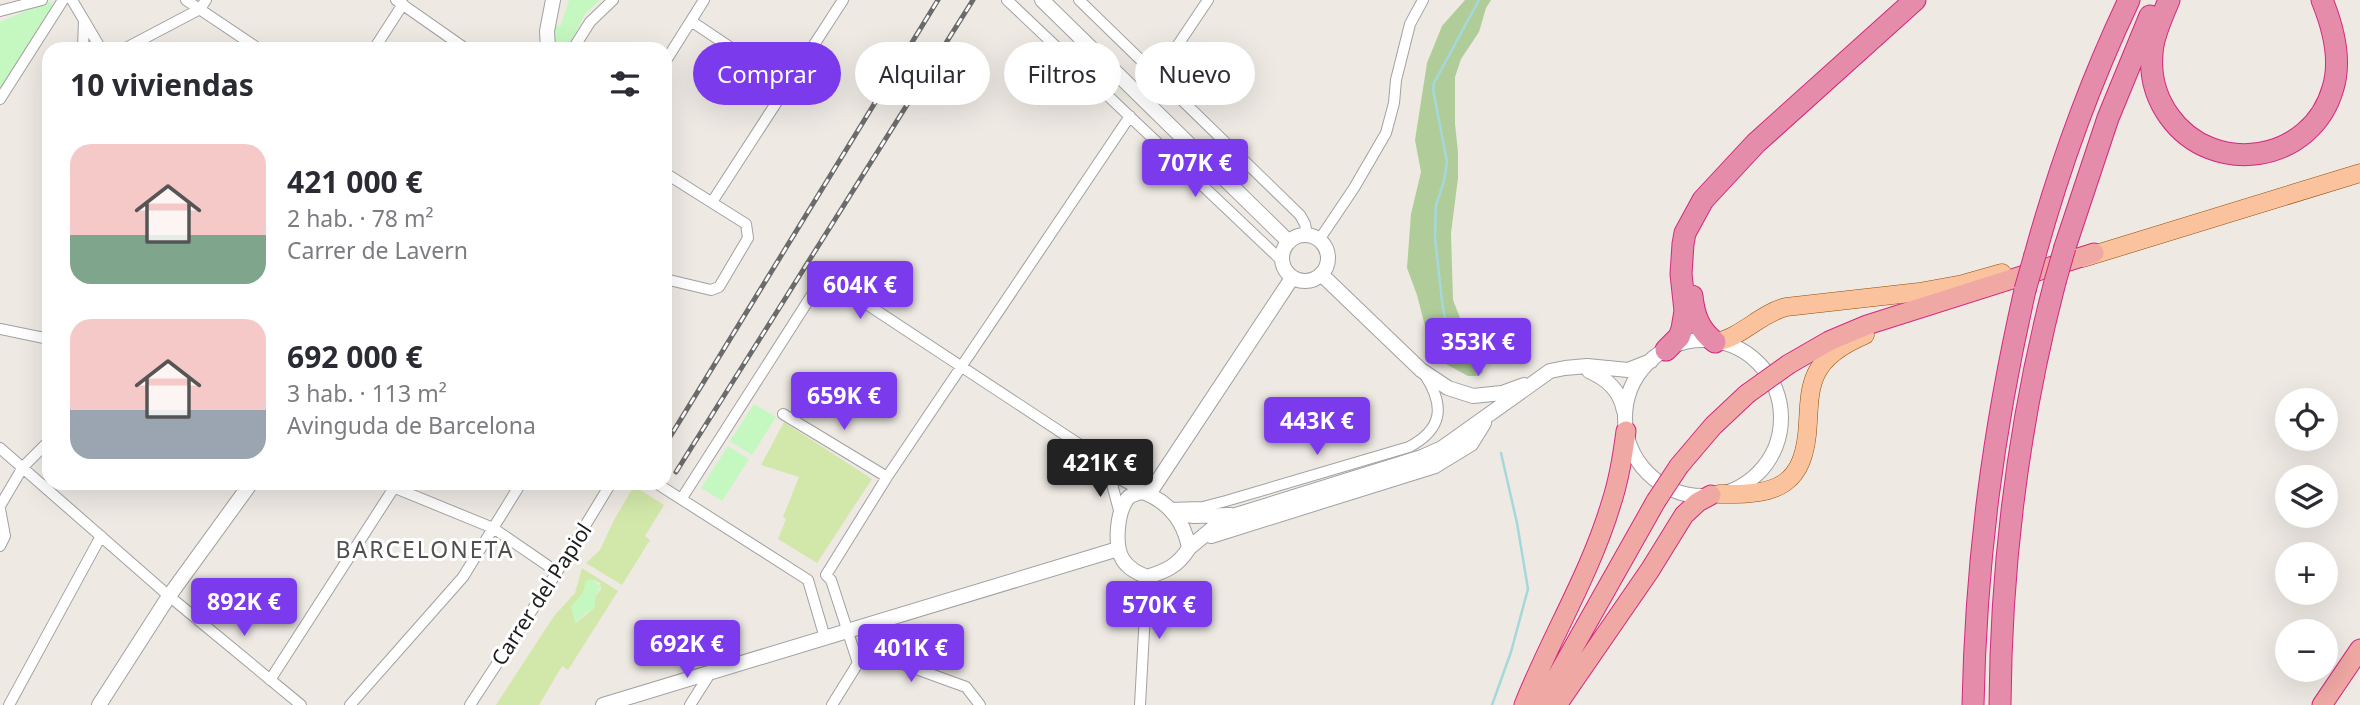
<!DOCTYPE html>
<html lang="es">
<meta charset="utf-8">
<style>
:root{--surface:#fff;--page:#f7f7f7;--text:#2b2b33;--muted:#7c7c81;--accent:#7c3aed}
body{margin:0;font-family:"Noto Sans",sans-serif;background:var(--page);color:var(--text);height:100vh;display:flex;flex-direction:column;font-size:26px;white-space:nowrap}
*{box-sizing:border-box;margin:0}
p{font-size:23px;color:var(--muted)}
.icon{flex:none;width:38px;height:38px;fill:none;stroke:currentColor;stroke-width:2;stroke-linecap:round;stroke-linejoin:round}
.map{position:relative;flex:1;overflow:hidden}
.sheet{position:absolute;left:42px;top:42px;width:630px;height:448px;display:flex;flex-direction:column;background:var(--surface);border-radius:21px;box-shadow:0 7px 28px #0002}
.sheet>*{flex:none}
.hud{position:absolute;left:693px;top:42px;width:665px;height:63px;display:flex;gap:14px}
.fabs{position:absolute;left:2275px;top:388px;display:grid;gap:14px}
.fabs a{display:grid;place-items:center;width:63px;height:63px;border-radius:50%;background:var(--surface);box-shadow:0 7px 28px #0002;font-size:35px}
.price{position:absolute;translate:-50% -60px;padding:0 16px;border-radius:7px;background:var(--accent);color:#fff;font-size:23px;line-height:46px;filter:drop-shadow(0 2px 4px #0008)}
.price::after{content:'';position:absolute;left:50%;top:42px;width:21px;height:16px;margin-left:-10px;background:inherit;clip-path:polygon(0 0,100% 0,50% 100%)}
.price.selected{background:#222;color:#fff}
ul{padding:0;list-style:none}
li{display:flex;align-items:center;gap:21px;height:175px;padding:0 28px}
li span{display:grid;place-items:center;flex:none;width:196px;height:140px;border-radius:21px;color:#555}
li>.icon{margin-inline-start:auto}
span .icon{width:84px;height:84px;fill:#fffc;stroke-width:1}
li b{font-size:30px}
h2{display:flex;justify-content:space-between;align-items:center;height:84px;padding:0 28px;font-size:30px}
.chip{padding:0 24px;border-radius:32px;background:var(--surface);box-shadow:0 7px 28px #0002;font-size:24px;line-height:63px}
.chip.selected{background:var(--accent);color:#fff}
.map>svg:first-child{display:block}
</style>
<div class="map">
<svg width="2360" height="705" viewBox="0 0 2360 705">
<rect width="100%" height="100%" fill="#eee9e3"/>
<path fill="#d2e8aa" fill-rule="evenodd" d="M 784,422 L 872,479 L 817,563 L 778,539 L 786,519 L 783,517 L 799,477 L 761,465 Z
M 634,486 L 664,505 L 645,536 L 650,540 L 622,585 L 586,563 L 600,550 L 614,520 Z
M 582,568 L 618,591 L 568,670 L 562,666 L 539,705 L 496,705 L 554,616 L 575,593 ZM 588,580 L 594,580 L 600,583 L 601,589 L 595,597 L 594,608 L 576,623 L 582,595 Z"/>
<path fill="#b0cd99" d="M 1465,0 L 1491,0 L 1486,8 L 1479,32 L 1461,59 L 1455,77 L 1455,124 L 1458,152 L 1458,178 L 1451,233 L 1453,300 L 1462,323 L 1482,358 L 1483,372 L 1479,376 L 1468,376 L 1433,357 L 1417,295 L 1407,268 L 1411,214 L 1421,172 L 1415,140 L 1427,63 L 1442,26 Z"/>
<path fill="#c5f8c0" d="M 569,0 L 600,0 L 585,14 L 568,47 L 566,49 L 558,49 L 555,46 L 556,25 L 560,27 Z
M 46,2 L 51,2 L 53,7 L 0,94 L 0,22 Z
M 754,404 L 776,417 L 752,455 L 730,441 Z
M 728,446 L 749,459 L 722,501 L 701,488 Z
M 591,579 L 601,586 L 595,597 L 595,606 L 592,611 L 588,611 L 575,623 L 571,607 L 583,593 L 586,581 Z"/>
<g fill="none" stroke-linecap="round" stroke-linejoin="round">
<path stroke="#a4d8db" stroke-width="2.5" d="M 1459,359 L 1448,338 L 1442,301 L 1435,238 L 1436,205 L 1444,181 L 1447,162 L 1433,89 L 1434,83 L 1479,0
M 1492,705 L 1511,652 L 1528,589 L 1517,523 L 1501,453"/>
<g stroke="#a1a1a1" stroke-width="12">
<path id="minor" d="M 72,0 L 101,49
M 186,0 L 259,49
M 396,0 L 466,49
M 1007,0 L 1281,260
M 1079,0 L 1300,215 L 1305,224 L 1307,235
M 0,11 L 42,0
M 691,21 L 788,86
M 83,49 L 84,20
M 124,49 L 200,9 L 206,0
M 374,49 L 403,4
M 573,49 L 590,22 L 613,0
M 665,62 L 704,0
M 1157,76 L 1208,0
M 0,99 L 63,0
M 665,173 L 746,224 L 748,238 L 719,287 L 711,290 L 665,279
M 712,202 L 843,0
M 1319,240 L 1354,188 L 1386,133 L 1394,103 L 1396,80 L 1410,24 L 1423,0
M 0,329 L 49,339
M 783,414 L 887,477
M 0,448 L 169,596 L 301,705
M 1109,473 L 1143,492
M 383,483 L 493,528 L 557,572
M 656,483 L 808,580 L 825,638
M 682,498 L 824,276 L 1097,456 L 1109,473 L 1120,514
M 0,506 L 23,467 L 49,441
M 1169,508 L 1203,507 L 1226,501 L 1409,447 C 1443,429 1445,406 1425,375
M 0,509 L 5,536 L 0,546
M 826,575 L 887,477 L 1130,116
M 826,575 L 831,580 L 858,663 L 832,705
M 858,663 L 886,658 L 966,687 L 980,705
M 270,680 L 397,483
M 9,705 L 101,536
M 350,705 L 463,577 L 521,483
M 470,705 L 557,572 L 611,483
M 690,705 L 711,672
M 1140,705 L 1147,577"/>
</g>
<g stroke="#a1a1a1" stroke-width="16">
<path id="tertiary" d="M 1042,0 L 1289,242
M 548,49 L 547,31 L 553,0
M1282 258a23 23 0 1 1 46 0a23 23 0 1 1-46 0Z
M 1321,274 L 1421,370 L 1448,388 L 1473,396 L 1502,393 L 1524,385
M1625 418a78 78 0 1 1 156 0a78 78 0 1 1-156 0Z
M 1589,371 C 1607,379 1620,390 1624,411
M 1143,492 C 1169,502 1184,521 1189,548 C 1178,566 1166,571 1147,577 C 1138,573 1129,569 1123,560 C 1114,546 1117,513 1127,499 C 1131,494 1137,493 1143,492 Z
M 1149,494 L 1292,278
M 1173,513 L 1194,516 L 1231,515
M 1211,536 L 1435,466 L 1471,444 L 1484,423
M 1189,548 L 1213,528 L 1236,515 L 1422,457 L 1442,448 L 1550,371 L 1565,368 L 1587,366 L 1628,370 L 1651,361
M 99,705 L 169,596 L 251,483
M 603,705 L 1118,549"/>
</g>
<g stroke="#944d03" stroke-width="19">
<path id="primary" d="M 2083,258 L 2360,173
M 1715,342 C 1741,338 1759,314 1786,307 L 1919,292 L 1963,284 L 2002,273
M 1719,494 C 1778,495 1805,487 1808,422 C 1809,406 1809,389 1816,374 C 1825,355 1846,343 1865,335"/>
</g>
<g stroke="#d5277f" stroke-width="21">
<path id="trunk" d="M 1789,364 L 1829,341 L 1867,325 L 2094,253
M 1679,466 L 1713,426 L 1747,394
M 1524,705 C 1551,637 1590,574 1611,504 C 1619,480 1623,455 1626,431
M 1541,705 L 1656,501
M 1557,705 L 1650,570 L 1684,515 L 1698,502 L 1711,495
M 2322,705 L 2360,649"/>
</g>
<g stroke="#d5277f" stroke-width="23">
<path id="motorway" d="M 2169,0 C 2163,15 2156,29 2153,45 C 2149,70 2154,95 2169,116 C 2213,178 2312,163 2333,88 C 2342,59 2333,27 2322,0
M 2065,247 L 2108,118 L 2150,16
M 2035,255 C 2059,168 2090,82 2129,0
M 1692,296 C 1694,315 1699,330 1715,342
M 1666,350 L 1679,337 L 1682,329 L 1685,311 L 1681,274 L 1683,244 L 1685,233 L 1703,200 L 1756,143 L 1915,0
M 1973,705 C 1976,560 1993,431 2025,290
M 2000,705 C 2001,562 2019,420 2055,282"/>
</g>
<use href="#minor" stroke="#fff" stroke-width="10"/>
<use href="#tertiary" stroke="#fff" stroke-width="14"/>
<use href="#primary" stroke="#fac39d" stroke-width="18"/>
<use href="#trunk" stroke="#f0a8a4" stroke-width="19"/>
<use href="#motorway" stroke="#e58caa" stroke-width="21"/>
<g stroke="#6b6b6b" stroke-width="5">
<path id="rail" d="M 665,445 L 938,0
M 676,472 L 973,0"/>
</g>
<use href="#rail" stroke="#fff" stroke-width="2.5" stroke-dasharray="8" stroke-linecap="butt"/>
<g stroke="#d5277f" stroke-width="21" stroke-linecap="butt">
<path id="trunk-bridge" d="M 1747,394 L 1789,364
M 1656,501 L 1679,466"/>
</g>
<g stroke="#d5277f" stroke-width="23" stroke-linecap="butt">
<path id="motorway-bridge" d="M 2055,282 L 2065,247
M 2025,290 L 2035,255"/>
</g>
<use href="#trunk-bridge" stroke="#f0a8a4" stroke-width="19"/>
<use href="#motorway-bridge" stroke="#e58caa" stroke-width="21"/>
</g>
<g text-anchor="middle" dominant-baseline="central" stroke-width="6" stroke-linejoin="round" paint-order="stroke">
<g font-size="21" fill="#1d1d1d" stroke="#fff">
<text transform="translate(541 594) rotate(-57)">Carrer del Papiol</text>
</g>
<g font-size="23" letter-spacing="2" fill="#505050" stroke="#fff">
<text x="425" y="549">BARCELONETA</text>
</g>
</g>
</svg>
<div class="fabs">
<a><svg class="icon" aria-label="locate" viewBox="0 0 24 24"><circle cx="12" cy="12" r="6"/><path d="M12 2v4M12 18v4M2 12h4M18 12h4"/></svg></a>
<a><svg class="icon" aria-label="layers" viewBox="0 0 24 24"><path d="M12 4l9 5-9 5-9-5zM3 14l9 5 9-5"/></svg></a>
<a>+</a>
<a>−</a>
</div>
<b class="price" style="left:1195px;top:199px">707K €</b>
<b class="price" style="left:860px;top:321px">604K €</b>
<b class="price" style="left:1478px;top:378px">353K €</b>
<b class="price" style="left:844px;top:432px">659K €</b>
<b class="price" style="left:1317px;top:457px">443K €</b>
<b class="price selected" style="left:1100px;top:499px">421K €</b>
<b class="price" style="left:244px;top:638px">892K €</b>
<b class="price" style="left:1159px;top:641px">570K €</b>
<b class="price" style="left:687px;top:680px">692K €</b>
<b class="price" style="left:911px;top:684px">401K €</b>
<div class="hud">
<a class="chip selected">Comprar</a>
<a class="chip">Alquilar</a>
<a class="chip">Filtros</a>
<a class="chip">Nuevo</a>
</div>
<section class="sheet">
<h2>10 viviendas<svg class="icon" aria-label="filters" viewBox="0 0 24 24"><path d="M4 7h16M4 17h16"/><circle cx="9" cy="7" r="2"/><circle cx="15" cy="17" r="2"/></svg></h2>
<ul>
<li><span style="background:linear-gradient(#f6c9c9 65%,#7fa58c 0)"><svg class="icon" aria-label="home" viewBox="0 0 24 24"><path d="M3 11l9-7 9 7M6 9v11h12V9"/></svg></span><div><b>421 000 €</b><p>2 hab. · 78 m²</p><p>Carrer de Lavern</p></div></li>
<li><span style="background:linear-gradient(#f6c9c9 65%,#9aa5b1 0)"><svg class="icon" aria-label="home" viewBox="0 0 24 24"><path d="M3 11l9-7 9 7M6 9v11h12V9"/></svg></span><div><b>692 000 €</b><p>3 hab. · 113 m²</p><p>Avinguda de Barcelona</p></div></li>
</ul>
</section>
</div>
